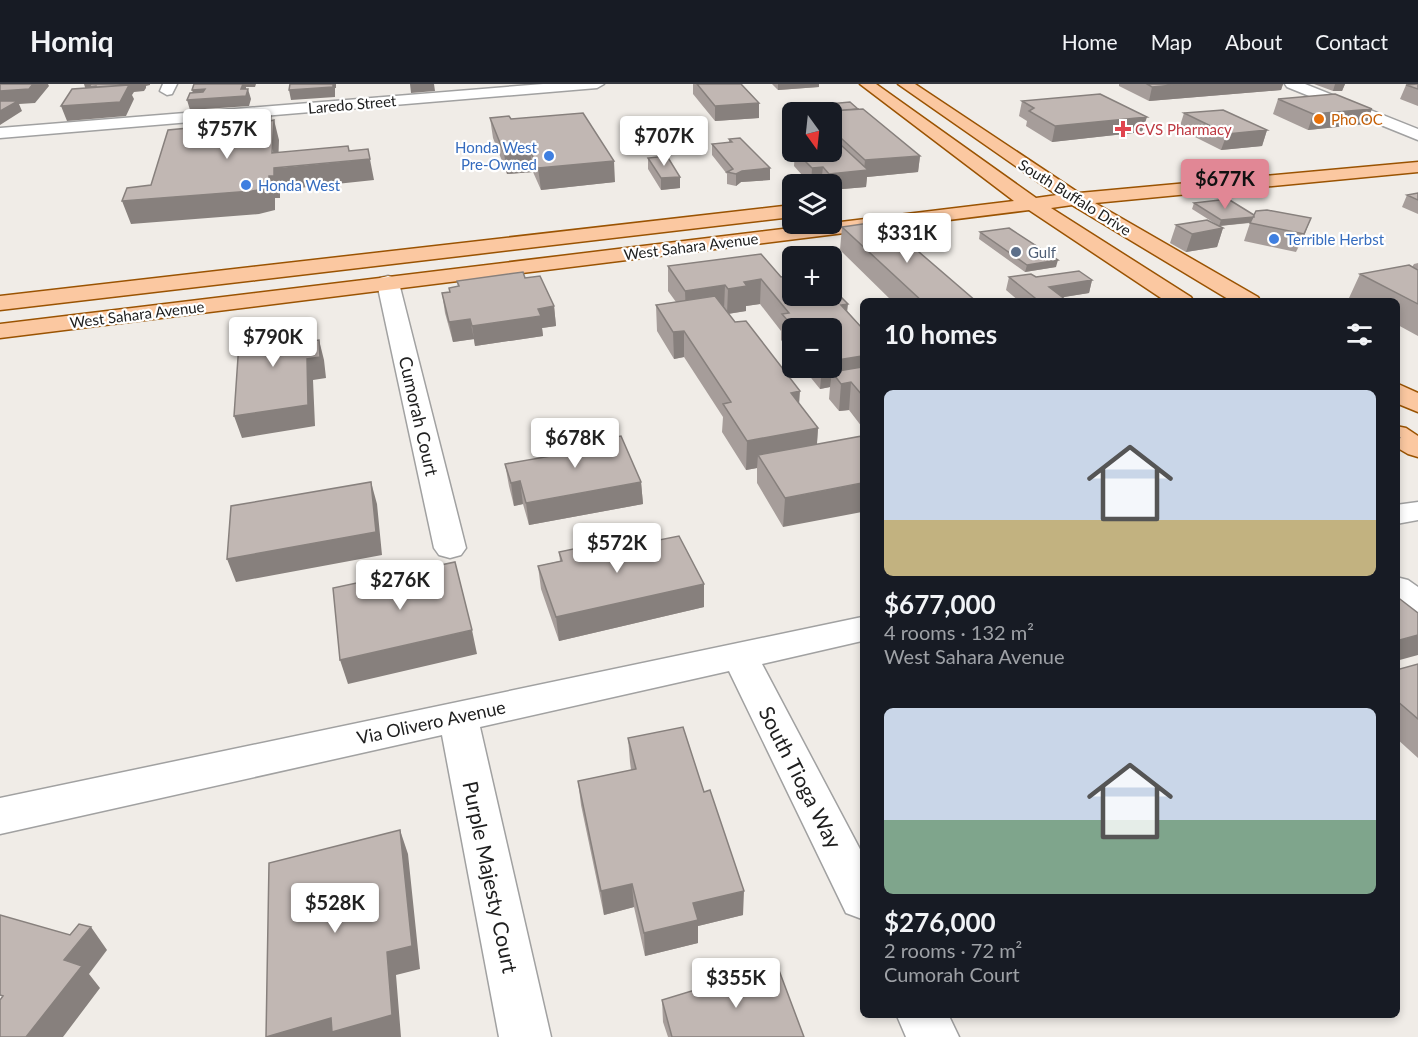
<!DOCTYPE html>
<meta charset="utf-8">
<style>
:root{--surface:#171b24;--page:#242831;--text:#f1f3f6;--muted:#9ea1a6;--line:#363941;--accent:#e18795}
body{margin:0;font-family:Lato,sans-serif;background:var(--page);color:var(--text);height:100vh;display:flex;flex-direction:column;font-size:22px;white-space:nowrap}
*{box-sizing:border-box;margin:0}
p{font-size:20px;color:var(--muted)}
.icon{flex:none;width:33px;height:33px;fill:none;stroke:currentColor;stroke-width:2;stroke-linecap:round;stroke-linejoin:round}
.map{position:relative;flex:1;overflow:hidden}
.details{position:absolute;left:860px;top:214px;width:540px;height:720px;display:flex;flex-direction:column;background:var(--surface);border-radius:9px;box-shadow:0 3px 9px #0003}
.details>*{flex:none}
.needle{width:39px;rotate:165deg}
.tools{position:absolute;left:782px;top:18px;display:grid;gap:12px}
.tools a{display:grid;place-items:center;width:60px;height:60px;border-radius:9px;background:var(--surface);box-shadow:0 3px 9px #0003;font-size:30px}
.price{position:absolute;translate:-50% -51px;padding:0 14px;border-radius:6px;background:#fff;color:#222;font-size:20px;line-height:39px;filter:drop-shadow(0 2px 3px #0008)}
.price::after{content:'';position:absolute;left:50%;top:36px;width:18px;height:14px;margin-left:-9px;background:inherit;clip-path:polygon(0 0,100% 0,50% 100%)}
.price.selected{background:var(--accent);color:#111}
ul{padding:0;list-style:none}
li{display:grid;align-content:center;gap:12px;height:318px;padding:0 24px}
li span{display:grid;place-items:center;height:186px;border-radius:9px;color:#555}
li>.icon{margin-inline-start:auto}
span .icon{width:108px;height:108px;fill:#fffc;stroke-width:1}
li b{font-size:26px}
h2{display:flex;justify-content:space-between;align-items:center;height:72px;padding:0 24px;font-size:26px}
header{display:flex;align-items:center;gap:36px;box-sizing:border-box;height:84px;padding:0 30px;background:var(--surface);border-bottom:2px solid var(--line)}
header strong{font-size:28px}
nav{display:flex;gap:33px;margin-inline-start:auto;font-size:21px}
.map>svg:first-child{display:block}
</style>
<header>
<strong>Homiq</strong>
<nav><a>Home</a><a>Map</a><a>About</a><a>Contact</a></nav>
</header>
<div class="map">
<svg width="1418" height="953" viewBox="0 0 1418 953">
<rect width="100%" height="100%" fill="#f0ece7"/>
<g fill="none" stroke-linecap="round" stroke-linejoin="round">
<g stroke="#a1a1a1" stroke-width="3">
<path id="minor" d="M 163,0 L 177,0 L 172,10 L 167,11 L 160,7 Z
M 543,0 L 604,0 L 597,4 L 0,54 L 0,44 Z
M 1285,0 L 1305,0 L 1418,45 L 1418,56 L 1287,3 Z
M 388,192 L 396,194 L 399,199 L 466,464 L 461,471 L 450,474 L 439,471 L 434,464 L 377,199 L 380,194 Z
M 1418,418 L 1418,436 L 1396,440 L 1396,421 Z
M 1396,493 L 1408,496 L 1418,503 L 1418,532 L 1406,528 L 1396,521 Z
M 862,533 L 862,557 L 762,580 L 862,769 L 862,835 L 846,829 L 729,587 L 480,643 L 551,953 L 499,953 L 442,651 L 0,750 L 0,714 Z
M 897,932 L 949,932 L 959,953 L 906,953 Z"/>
</g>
<g stroke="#9a5302" stroke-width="3">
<path id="major" d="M 860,0 L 876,0 L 1036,114 L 1057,111 L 898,0 L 915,0 L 1079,109 L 1418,78 L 1418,88 L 1095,119 L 1258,213 L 1261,218 L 1233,218 L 1072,121 L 1051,124 L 1191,213 L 1194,218 L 1167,218 L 1029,126 L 0,254 L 0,240 L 1014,117 Z
M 792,121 L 792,133 L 0,226 L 0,212 Z
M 1396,299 L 1418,309 L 1418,328 L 1396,319 Z
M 1396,342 L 1406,344 L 1418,352 L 1418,373 L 1408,370 L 1396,363 Z"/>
</g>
<use href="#minor" fill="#fff" fill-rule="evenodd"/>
<use href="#major" fill="#fbc8a1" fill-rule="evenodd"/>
</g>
<path fill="#a69d9a" d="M 693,0 L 741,0 L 759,19 L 759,34 L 715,37 L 693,10 Z
M 772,0 L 819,0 L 819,3 L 778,6 Z
M 1119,0 L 1283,0 L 1281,6 L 1149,17 L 1119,2 Z
M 1314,0 L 1345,0 L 1342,7 L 1333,7 Z
M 1418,0 L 1418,22 L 1400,15 L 1406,1 Z
M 1278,15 L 1366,40 L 1308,46 L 1273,30 Z
M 1022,17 L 1142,48 L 1052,58 L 1026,42 L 1027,37 L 1019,32 Z
M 850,18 L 858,25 L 863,25 L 920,72 L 918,88 L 867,93 L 866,103 L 831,106 L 831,100 L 810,100 L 794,82 L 795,68 L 831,68 L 831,63 L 832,63 L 831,62 L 831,28 L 808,28 L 806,27 L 806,22 Z
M 1184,29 L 1267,46 L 1262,62 L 1221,66 L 1179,45 Z
M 490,34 L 511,35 L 615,98 L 541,106 L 533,88 L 507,90 L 493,54 Z
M 729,55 L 770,84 L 770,96 L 741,98 L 736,102 L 727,100 L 727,90 L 712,71 L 712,60 L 729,59 Z
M 648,74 L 680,93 L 680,104 L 661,106 L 648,85 Z
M 1418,109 L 1418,130 L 1402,123 L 1407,111 Z
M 1194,119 L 1254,131 L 1311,134 L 1296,168 L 1244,157 L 1250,139 L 1219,142 L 1192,125 Z
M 1176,141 L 1223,144 L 1217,163 L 1186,168 L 1170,159 Z
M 842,143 L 977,218 L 893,218 L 840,166 Z
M 980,148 L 1056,183 L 1025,188 L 979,155 Z
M 1418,179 L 1418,252 L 1396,240 L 1396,218 L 1355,218 L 1349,214 L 1360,190 L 1412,183 L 1414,180 Z
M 668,182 L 781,193 L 847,227 L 862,244 L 862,343 L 849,326 L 839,327 L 829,315 L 830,303 L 820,305 L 803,284 L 831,284 L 831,244 L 792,244 L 792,270 L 781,256 L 781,247 L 760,220 L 746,222 L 746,227 L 728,230 L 818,344 L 817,360 L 783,443 L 757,399 L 757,384 L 746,386 L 722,348 L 723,333 L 684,273 L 674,275 L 657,247 L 656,221 L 676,218 L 668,207 Z
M 1009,193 L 1036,193 L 1092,196 L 1089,209 L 1063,213 L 1066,218 L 1020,218 L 1006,206 Z
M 525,194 L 554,222 L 556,242 L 542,244 L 543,252 L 475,262 L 474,255 L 453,258 L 445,229 L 442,209 L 450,208 L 449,204 L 458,203 L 457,197 Z
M 547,360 L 577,360 L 641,398 L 643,420 L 529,441 L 523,420 L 514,422 L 509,402 L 505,380 L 549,373 Z
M 634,461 L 704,500 L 704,523 L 559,557 L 541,505 L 538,482 L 560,477 L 559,468 Z
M 1418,580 L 1418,674 L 1396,654 L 1396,586 Z
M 628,654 L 743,831 L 698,842 L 698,859 L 645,872 L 634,823 L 604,831 L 581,721 L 578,697 L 631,686 L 630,678 Z
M 662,916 L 804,953 L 668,953 L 663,938 Z"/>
<path fill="#87807d" d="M 0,0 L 48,0 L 49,2 L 35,19 L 19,20 L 22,27 L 0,41 Z
M 84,0 L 150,0 L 150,1 L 146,2 L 146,4 L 144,7 L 134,8 L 132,11 L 134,15 L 126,32 L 67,37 L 61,22 L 87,10 Z
M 210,0 L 256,0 L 255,3 L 246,3 L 246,6 L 248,5 L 251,15 L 249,22 L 190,26 L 187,16 L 195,16 L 192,6 Z
M 314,0 L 336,0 L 336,4 L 335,4 L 335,13 L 291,16 L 289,6 Z
M 410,0 L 434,0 L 435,7 L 411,9 Z
M 778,0 L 819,0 L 819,3 L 778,6 Z
M 1184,0 L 1283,0 L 1281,6 L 1149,17 L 1152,3 Z
M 1335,0 L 1345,0 L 1342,7 L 1333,7 Z
M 759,19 L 759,34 L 715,37 L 715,22 Z
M 1372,25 L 1366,40 L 1308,46 L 1313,30 Z
M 271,32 L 273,43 L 274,36 L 279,56 L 278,84 L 351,77 L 368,65 L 374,96 L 280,106 L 280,114 L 275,114 L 275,126 L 259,130 L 131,140 L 122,117 L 269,92 L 274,84 Z
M 1147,33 L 1142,48 L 1052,58 L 1055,42 Z
M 1267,46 L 1262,62 L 1221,66 L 1227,50 Z
M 530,67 L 533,88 L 507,90 L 504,69 Z
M 920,72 L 918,88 L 867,93 L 866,103 L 831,106 L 831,100 L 828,100 L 829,90 L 864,86 L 865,76 Z
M 614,77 L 615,98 L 541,106 L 538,84 Z
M 823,83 L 821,100 L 811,100 L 812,84 Z
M 770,84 L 770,96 L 741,98 L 736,102 L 736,90 L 742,87 Z
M 680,93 L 680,104 L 661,106 L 661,94 Z
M 1257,132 L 1255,138 L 1219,142 L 1221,136 Z
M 1311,134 L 1304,152 L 1296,168 L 1304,150 Z
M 1223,144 L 1217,163 L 1186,168 L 1192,150 Z
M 1058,176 L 1056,183 L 1025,188 L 1027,181 Z
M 761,195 L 760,220 L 746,222 L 746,227 L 727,230 L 728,205 L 744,198 Z
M 1092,196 L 1089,209 L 1046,216 L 1049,203 Z
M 725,201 L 724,226 L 686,232 L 685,207 Z
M 848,220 L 845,246 L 841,221 Z
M 554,222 L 556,242 L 542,244 L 543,252 L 475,262 L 472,242 L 538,225 Z
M 470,235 L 474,255 L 453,258 L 449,238 Z
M 305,236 L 310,256 L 311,274 L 319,256 L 324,276 L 326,294 L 313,296 L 315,342 L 242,354 L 234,332 L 306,258 Z
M 684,247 L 684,273 L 674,275 L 673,248 Z
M 862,272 L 862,298 L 851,298 L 849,326 L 839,327 L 841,300 L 832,288 L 830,303 L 820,305 L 822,284 L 831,284 L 831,277 Z
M 800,307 L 798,335 L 791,309 Z
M 818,344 L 816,372 L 758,371 L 757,384 L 746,386 L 747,357 Z
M 1401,353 L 1396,361 L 1396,354 Z
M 1400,364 L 1396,372 L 1396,365 Z
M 520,397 L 523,420 L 514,422 L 511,399 Z
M 371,398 L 377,420 L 382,471 L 236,498 L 227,475 Z
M 641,398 L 643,420 L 529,441 L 526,419 Z
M 862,399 L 862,428 L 783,443 L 785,414 Z
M 704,500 L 704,523 L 559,557 L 556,533 Z
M 472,546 L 477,570 L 348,600 L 340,576 Z
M 1418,551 L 1418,571 L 1396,577 L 1396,557 Z
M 400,746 L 408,770 L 420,885 L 396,891 L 401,953 L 266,953 L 387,868 Z
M 632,800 L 634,823 L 604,831 L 601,807 Z
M 744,807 L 743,831 L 698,842 L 698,859 L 645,872 L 644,849 L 693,819 Z
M 91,843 L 107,866 L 89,890 L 100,904 L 63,953 L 26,953 L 64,876 Z"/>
<path fill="#c1b7b3" stroke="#87807d" stroke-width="1.5" d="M 0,0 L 33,0 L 29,5 L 0,7 Z
M 91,0 L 129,0 L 128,1 L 96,3 L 96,2 L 89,3 Z
M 194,0 L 243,0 L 241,5 L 248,5 L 246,12 L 187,16 L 190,9 L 203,8 L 205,5 L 192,6 Z
M 290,0 L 333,0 L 333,3 L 289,6 Z
M 697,0 L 741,0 L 759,19 L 715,22 Z
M 1147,0 L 1184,0 L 1152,3 Z
M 1418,0 L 1418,5 L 1406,1 L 1417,0 Z
M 129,1 L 120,18 L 61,22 L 72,5 Z
M 1100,10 L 1147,33 L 1055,42 L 1029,27 L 1034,24 L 1022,17 Z
M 1335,10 L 1372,25 L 1313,30 L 1278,15 Z
M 0,17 L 18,17 L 0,27 Z
M 850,18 L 858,25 L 814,28 L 806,22 Z
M 863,25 L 920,72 L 865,76 L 831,45 L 831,28 L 815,28 Z
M 1223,26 L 1267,46 L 1227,50 L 1184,29 Z
M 583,29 L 614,77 L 538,84 L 530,67 L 504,69 L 490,34 L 509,32 L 511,35 Z
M 271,32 L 270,37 L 274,36 L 272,69 L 348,62 L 349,67 L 368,65 L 370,75 L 274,84 L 274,92 L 269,92 L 269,104 L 252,107 L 122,117 L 127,104 L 151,101 L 168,46 L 240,39 L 240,35 Z
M 740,54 L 770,84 L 742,87 L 736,90 L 727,88 L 733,85 L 712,60 L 732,58 L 729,55 Z
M 842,62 L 868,86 L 829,90 L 823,83 L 812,84 L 796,68 L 831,68 L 831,63 Z
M 667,72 L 680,93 L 661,94 L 648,74 Z
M 1418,109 L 1418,116 L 1407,111 Z
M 1228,115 L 1254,131 L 1254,133 L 1221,136 L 1194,119 Z
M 1267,126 L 1311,134 L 1304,150 L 1250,139 L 1256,127 Z
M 1207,136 L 1223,144 L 1192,150 L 1176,141 Z
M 883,137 L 977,218 L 923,218 L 842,143 Z
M 1009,144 L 1058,176 L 1027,181 L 980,148 Z
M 761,170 L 781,193 L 792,191 L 792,212 L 831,212 L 831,203 L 848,220 L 841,221 L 862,244 L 862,272 L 831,277 L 831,244 L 794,244 L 782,230 L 789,229 L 761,195 L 744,198 L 747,202 L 728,205 L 725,201 L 685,207 L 668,182 Z
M 1409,181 L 1418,186 L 1418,220 L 1360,190 Z
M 1079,187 L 1092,196 L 1049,203 L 1066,216 L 1055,218 L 1040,218 L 1009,193 L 1031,190 L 1036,193 Z
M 523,188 L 525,194 L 540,192 L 554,222 L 538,225 L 541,232 L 472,242 L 470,235 L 449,238 L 442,209 L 450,208 L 449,204 L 459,202 L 457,197 Z
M 715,212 L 735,238 L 746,237 L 800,307 L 791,309 L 818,344 L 747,357 L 723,320 L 731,318 L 684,247 L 673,248 L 656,221 Z
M 305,236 L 306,258 L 319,256 L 320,273 L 307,275 L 308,321 L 234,332 L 240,244 Z
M 862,283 L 862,311 L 851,298 L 841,300 L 832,288 Z
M 621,352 L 641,398 L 526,419 L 520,397 L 511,399 L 505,380 L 551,372 L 547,360 L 575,355 L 577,360 Z
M 862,352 L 862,399 L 785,414 L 758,371 Z
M 371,398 L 376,448 L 227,475 L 231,422 Z
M 679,452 L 704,500 L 556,533 L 538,482 L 562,477 L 559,468 L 630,453 L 634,461 Z
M 455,478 L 472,546 L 340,576 L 333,504 Z
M 1396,512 L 1418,529 L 1418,551 L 1396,557 Z
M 1418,580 L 1418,635 L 1396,616 L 1396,586 Z
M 683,643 L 704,708 L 710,706 L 744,807 L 693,819 L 698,836 L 644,849 L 632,800 L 601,807 L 578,697 L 636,685 L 628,654 Z
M 400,746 L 412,862 L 387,868 L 392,931 L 332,948 L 331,934 L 266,953 L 269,779 Z
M 0,831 L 70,851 L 79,840 L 91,843 L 64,876 L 82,882 L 26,953 L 0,953 L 0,916 L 3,912 L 0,911 Z
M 777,881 L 804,953 L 672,953 L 662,916 Z"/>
<circle fill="#e8710a" stroke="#fff" stroke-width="2" cx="1319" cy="35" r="6"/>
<path fill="#e0444e" stroke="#fff" stroke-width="2" d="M1120 36h6v6h6v6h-6v6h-6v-6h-6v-6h6z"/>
<g fill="#3f7fe0" stroke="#fff" stroke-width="2">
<circle cx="549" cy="72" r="6"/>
<circle cx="246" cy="101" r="6"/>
<circle cx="1274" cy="155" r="6"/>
</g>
<circle fill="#5c6f8a" stroke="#fff" stroke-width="2" cx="1016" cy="168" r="6"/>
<g text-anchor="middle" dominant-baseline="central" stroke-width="4.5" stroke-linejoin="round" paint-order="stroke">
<g font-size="15" fill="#202020" stroke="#fff">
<text transform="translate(352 20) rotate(-5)">Laredo Street</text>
<text transform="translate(1075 113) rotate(32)">South Buffalo Drive</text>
<text transform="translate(691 162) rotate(-7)">West Sahara Avenue</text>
<text transform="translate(137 230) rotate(-7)">West Sahara Avenue</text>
</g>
<g font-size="15" fill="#c56008" stroke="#fff" text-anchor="start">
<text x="1331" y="35">Pho OC</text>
</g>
<g font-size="15" fill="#be3a42" stroke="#fff" text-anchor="start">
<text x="1135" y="45">CVS Pharmacy</text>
</g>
<g font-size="15" fill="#366cbe" stroke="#fff" text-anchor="start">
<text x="537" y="63" text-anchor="end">Honda West<tspan x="537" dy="17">Pre-Owned</tspan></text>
<text x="258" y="101">Honda West</text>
<text x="1286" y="155">Terrible Herbst</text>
</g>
<g font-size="15" fill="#4e5e75" stroke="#fff" text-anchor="start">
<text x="1028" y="168">Gulf</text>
</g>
<g font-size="18" fill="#202020" stroke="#fff">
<text transform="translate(419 332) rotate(77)">Cumorah Court</text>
<text transform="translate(431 638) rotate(-12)">Via Olivero Avenue</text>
</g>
<g font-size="21" fill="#202020" stroke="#fff">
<text transform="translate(801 693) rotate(63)">South Tioga Way</text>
<text transform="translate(491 793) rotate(78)">Purple Majesty Court</text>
</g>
</g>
</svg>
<div class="tools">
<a><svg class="needle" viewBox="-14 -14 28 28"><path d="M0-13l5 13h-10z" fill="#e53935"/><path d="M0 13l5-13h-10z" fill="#9ea1a6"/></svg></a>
<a><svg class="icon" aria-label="layers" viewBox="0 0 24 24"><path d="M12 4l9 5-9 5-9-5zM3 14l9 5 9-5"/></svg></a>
<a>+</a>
<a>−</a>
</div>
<b class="price" style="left:227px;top:76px">$757K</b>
<b class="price" style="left:664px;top:83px">$707K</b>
<b class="price selected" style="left:1225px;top:126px">$677K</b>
<b class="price" style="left:907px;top:180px">$331K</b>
<b class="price" style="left:273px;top:284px">$790K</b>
<b class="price" style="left:575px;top:385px">$678K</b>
<b class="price" style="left:617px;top:490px">$572K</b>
<b class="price" style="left:400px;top:527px">$276K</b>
<b class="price" style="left:335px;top:850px">$528K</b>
<b class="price" style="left:736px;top:925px">$355K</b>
<section class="details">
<h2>10 homes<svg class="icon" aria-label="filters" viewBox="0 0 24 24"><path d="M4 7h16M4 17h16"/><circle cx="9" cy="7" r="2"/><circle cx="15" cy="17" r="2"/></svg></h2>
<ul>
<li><span style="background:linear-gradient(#c9d6e8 70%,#c2b280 0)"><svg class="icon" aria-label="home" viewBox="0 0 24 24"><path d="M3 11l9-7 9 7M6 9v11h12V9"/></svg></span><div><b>$677,000</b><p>4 rooms · 132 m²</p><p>West Sahara Avenue</p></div></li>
<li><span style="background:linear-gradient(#c9d6e8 60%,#7fa58c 0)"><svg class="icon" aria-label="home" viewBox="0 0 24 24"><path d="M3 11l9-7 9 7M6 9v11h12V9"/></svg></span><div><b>$276,000</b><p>2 rooms · 72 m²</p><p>Cumorah Court</p></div></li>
</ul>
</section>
</div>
